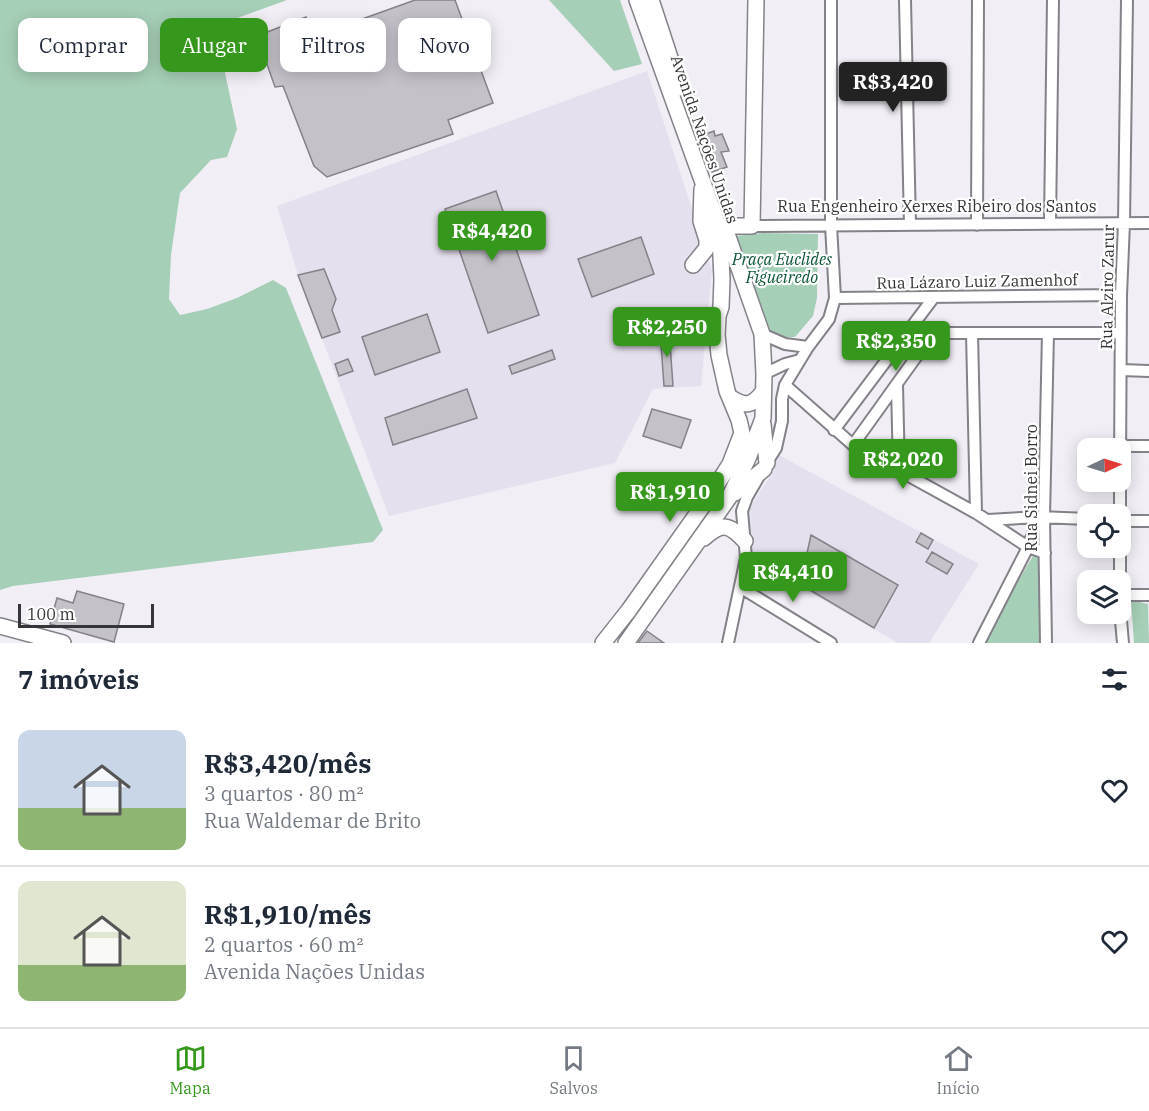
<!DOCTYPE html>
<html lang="pt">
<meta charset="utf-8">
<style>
:root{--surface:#fff;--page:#f2f2f3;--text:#1f2937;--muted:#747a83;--line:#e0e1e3;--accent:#35981c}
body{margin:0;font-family:"IBM Plex Serif",serif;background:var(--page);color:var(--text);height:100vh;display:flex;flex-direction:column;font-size:22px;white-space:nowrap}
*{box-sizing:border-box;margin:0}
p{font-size:20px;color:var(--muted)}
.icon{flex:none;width:33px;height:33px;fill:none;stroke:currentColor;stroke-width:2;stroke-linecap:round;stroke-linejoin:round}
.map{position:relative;height:643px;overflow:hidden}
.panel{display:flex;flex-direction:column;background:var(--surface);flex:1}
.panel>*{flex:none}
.top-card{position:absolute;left:18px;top:18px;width:600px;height:54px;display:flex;gap:12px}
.needle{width:39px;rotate:86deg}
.tools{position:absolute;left:1077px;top:438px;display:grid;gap:12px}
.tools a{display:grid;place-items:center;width:54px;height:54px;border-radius:12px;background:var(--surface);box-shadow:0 3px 15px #0003;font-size:30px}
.scale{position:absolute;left:18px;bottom:15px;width:136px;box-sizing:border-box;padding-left:6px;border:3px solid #353437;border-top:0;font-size:16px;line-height:21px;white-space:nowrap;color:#353437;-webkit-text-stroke:4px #fff;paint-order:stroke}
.price{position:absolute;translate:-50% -51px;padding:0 14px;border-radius:6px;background:var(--accent);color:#fff;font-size:20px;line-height:39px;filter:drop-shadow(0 2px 3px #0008)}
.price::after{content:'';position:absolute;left:50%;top:36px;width:18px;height:14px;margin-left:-9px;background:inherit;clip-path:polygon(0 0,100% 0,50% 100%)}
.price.selected{background:#222;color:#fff}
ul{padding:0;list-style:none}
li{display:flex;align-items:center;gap:18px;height:150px;padding:0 18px}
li+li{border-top:2px solid var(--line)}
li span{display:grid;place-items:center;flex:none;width:168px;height:120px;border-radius:12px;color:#555}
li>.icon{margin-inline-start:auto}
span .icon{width:72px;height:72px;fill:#fffc;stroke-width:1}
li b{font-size:26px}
h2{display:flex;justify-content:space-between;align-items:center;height:72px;padding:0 18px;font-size:26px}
.tag{padding:0 21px;border-radius:12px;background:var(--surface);box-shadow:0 3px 15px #0003;font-size:21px;line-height:54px}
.tag.selected{background:var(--accent);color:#fff}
.menu{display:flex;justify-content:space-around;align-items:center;height:84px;border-top:2px solid var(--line);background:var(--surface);font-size:16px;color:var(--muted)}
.menu a{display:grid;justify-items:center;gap:3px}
.menu .selected{color:var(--accent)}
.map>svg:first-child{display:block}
</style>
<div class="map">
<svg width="1149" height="643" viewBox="0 0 1149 643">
<rect width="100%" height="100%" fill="#f2eef6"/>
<path fill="#e5e0ed" d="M 647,71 L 712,270 L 701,386 L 653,389 L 615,463 L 389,516 L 298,275 L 277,206 Z
M 777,454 L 979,564 L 929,643 L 898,643 L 750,558 L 746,521 L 749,509 L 773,471 Z"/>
<path fill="#a6cfb7" d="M 0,0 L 287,0 L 215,26 L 237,129 L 227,157 L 211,160 L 180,193 L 171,255 L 169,299 L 180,315 L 207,309 L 237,298 L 273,280 L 286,288 L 383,530 L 373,542 L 13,586 L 0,590 Z
M 549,0 L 620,0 L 642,64 L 614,71 Z
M 763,233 L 818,234 L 817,298 L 813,316 L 795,337 L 777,337 L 765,324 L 735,236 Z
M 1034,554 L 1042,560 L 1040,643 L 982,643 Z
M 1131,600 L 1148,604 L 1149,643 L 1134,643 Z"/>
<path fill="#c5c1c9" stroke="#848188" stroke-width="1.5" d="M 415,0 L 455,0 L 493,103 L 448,120 L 453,134 L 327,177 L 314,166 L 283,86 L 275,87 L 257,36 L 306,17 L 312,37 Z
M 714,131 L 715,136 L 722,134 L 729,151 L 721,152 L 727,167 L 712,172 L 700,136 Z
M 496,191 L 539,315 L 488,333 L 445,209 Z
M 641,237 L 654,274 L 592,297 L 578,259 Z
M 324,269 L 336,299 L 332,310 L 340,332 L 322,338 L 298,275 Z
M 427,314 L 440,352 L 375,375 L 362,337 Z
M 669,329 L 673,386 L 664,386 L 660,330 Z
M 552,350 L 555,359 L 512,374 L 509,366 Z
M 348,359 L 353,371 L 339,376 L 335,364 Z
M 467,389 L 477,418 L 393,445 L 385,418 Z
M 652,409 L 691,420 L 681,448 L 643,436 Z
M 921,533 L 933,540 L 928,549 L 916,542 Z
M 811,535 L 898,585 L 874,628 L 788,577 L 806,558 Z
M 932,552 L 953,564 L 947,574 L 926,562 Z
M 77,591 L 124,604 L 114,642 L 50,624 L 57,598 L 73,603 Z
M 647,631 L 664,643 L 638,643 Z"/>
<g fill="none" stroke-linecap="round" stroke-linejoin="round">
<g stroke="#848188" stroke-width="14">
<path id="street" d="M 905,0 L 910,225
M 1050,223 L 1053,0
M 977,225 L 978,0
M 752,226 L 1149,223
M 835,298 L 1121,295
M 972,333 L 976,513
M 762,334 L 785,344 L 808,347
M 1121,370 L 1149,371
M 764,374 L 785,364 L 800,360
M 785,385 L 853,445 L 976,513 L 1028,547 L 1045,553
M 897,385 L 899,472
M 834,430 L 934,297
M 853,445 L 924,346 L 932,336 L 942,333 L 1120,333
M 1121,446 L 1149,446
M 767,462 L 776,448 L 782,421 L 782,399 L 785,385 L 808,347 L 829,319 L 835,298 L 831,225 L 831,0
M 1120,467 L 1121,295 L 1124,223 L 1127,0
M 1120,514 L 1120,482
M 988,520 L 1039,517 L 1088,519
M 1120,521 L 1149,521
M 1120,580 L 1120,548
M 740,587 L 831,643
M 1120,595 L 1149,595
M 1120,609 L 1123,643
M 728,643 L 746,558 L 742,511 L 747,497 L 758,478
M 979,643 L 1028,547 L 1039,517
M 1046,643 L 1044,517 L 1048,333"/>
</g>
<g stroke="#848188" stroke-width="18">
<path id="secondary" d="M 651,0 L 680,88
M 725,226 L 752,226 L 756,0
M 693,265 L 706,249 L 707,245 L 707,240 L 701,221 L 702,189
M 731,398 C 746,407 752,406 763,392
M 763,424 L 767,463
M 735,493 L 764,469
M 704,538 C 722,522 729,524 745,541
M 0,626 L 63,643
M 603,643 L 629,610 L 709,497 L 730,464 L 742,433 L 739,420 L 727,391 L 719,355 L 717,335 L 718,316 L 721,307 L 722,279 L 720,236 L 715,216 L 637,0
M 626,643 L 730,496 L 749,456 L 763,418 L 764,374 L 762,334 L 725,228"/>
</g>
<use href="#street" stroke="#fff" stroke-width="10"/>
<use href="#secondary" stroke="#fff" stroke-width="15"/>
</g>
<g text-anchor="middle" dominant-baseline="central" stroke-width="4.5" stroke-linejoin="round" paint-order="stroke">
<g font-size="16" fill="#353437" stroke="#fff">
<text transform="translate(705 139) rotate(71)">Avenida Nações Unidas</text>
<text x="937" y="206">Rua Engenheiro Xerxes Ribeiro dos Santos</text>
<text transform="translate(977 281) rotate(-1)">Rua Lázaro Luiz Zamenhof</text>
<text transform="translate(1107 287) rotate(-89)">Rua Alziro Zarur</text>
<text transform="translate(1031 488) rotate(-90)">Rua Sidnei Borro</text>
</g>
<g font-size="16" font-style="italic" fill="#0c5637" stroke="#fff">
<text x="782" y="259">Praça Euclides<tspan x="782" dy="18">Figueiredo</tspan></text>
</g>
</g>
</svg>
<div class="tools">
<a><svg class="needle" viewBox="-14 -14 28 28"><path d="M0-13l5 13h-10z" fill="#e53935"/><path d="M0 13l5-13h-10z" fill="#747a83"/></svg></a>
<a><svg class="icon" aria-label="locate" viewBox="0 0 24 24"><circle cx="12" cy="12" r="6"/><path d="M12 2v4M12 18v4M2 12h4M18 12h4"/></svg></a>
<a><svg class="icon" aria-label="layers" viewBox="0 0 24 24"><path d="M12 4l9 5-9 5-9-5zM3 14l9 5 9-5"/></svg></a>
</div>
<div class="scale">100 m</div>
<b class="price selected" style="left:893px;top:113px">R$3,420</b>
<b class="price" style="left:492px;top:262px">R$4,420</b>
<b class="price" style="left:667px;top:358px">R$2,250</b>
<b class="price" style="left:896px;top:372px">R$2,350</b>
<b class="price" style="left:903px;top:490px">R$2,020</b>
<b class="price" style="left:670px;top:523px">R$1,910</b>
<b class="price" style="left:793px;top:603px">R$4,410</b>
<div class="top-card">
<a class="tag">Comprar</a>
<a class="tag selected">Alugar</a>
<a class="tag">Filtros</a>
<a class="tag">Novo</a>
</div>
</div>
<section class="panel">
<h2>7 imóveis<svg class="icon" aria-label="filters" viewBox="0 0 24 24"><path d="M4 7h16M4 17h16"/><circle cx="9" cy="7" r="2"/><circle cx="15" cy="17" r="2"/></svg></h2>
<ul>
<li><span style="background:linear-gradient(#c9d6e8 65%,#8fb573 0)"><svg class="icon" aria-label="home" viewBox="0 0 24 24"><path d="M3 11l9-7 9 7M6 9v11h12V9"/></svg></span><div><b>R$3,420/mês</b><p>3 quartos · 80 m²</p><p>Rua Waldemar de Brito</p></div><svg class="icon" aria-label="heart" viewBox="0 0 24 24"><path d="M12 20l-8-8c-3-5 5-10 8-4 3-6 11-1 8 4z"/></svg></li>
<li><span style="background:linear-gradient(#dfe7d0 70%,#8fb573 0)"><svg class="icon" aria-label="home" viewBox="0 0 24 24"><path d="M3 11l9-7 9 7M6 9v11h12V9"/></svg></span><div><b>R$1,910/mês</b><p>2 quartos · 60 m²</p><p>Avenida Nações Unidas</p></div><svg class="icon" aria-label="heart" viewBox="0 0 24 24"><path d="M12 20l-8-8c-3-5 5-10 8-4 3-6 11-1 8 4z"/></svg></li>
</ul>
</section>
<nav class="menu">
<a class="selected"><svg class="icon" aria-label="map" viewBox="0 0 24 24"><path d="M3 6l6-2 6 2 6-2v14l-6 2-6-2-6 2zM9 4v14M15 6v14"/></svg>Mapa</a>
<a><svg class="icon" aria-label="saved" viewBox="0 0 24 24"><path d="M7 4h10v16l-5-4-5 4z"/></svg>Salvos</a>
<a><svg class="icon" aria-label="home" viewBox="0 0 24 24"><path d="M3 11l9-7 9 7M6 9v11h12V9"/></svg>Início</a>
</nav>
